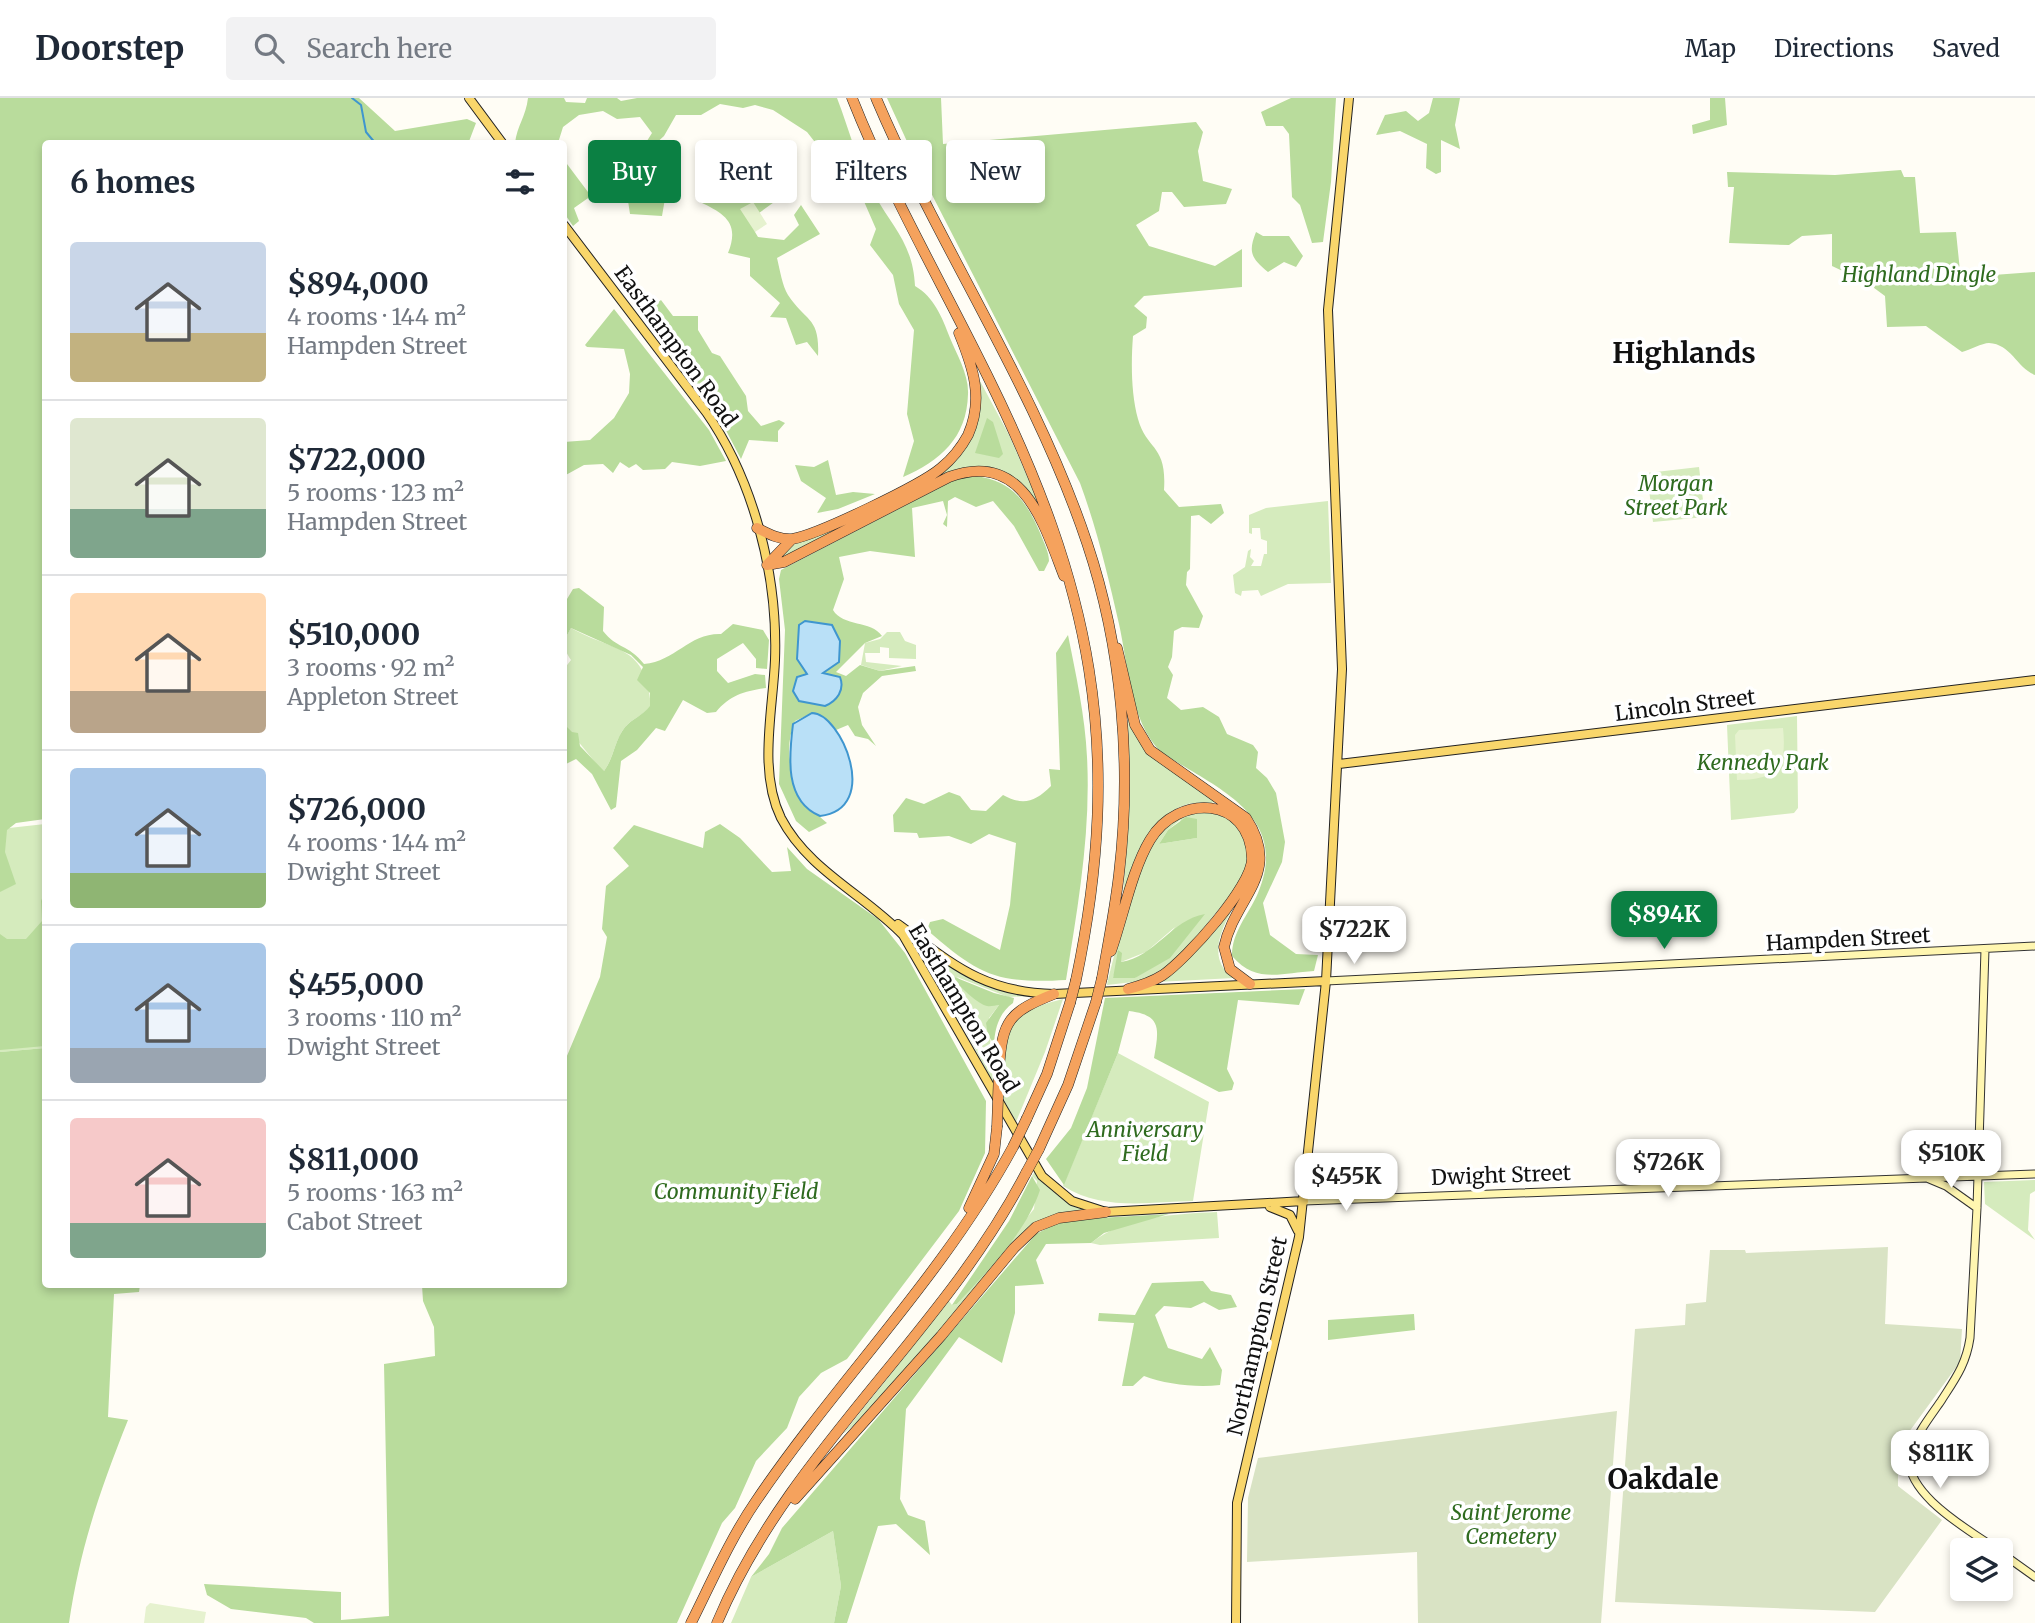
<!DOCTYPE html>
<meta charset="utf-8">
<style>
:root{--surface:#fff;--page:#f2f2f3;--text:#1f2937;--muted:#747a83;--line:#e0e1e3;--accent:#0b8043}
body{margin:0;font-family:Merriweather,serif;background:var(--page);color:var(--text);height:100vh;display:flex;flex-direction:column;font-size:26px;white-space:nowrap}
*{box-sizing:border-box;margin:0}
p{font-size:23px;color:var(--muted)}
.icon{flex:none;width:38px;height:38px;fill:none;stroke:currentColor;stroke-width:2;stroke-linecap:round;stroke-linejoin:round}
.map{position:relative;flex:1;overflow:hidden}
.sheet{position:absolute;left:42px;top:42px;width:525px;height:1148px;display:flex;flex-direction:column;background:var(--surface);border-radius:7px;box-shadow:0 4px 10px #0003}
.sheet>*{flex:none}
.top-card{position:absolute;left:588px;top:42px;width:665px;height:63px;display:flex;gap:14px}
.fabs{position:absolute;left:1950px;top:1440px;display:grid;gap:14px}
.fabs a{display:grid;place-items:center;width:63px;height:63px;border-radius:7px;background:var(--surface);box-shadow:0 4px 10px #0003;font-size:35px}
.price{position:absolute;translate:-50% -60px;padding:0 16px;border-radius:14px;background:#fff;color:#222;font-size:23px;line-height:46px;filter:drop-shadow(0 2px 4px #0008)}
.price::after{content:'';position:absolute;left:50%;top:42px;width:21px;height:16px;margin-left:-10px;background:inherit;clip-path:polygon(0 0,100% 0,50% 100%)}
.price.selected{background:var(--accent);color:#fff}
ul{padding:0;list-style:none}
li{display:flex;align-items:center;gap:21px;height:175px;padding:0 28px}
li+li{border-top:2px solid var(--line)}
li span{display:grid;place-items:center;flex:none;width:196px;height:140px;border-radius:7px;color:#555}
li>.icon{margin-inline-start:auto}
span .icon{width:84px;height:84px;fill:#fffc;stroke-width:1}
li b{font-size:30px}
h2{display:flex;justify-content:space-between;align-items:center;height:84px;padding:0 28px;font-size:30px}
.tag{padding:0 24px;border-radius:7px;background:var(--surface);box-shadow:0 4px 10px #0003;font-size:24px;line-height:63px}
.tag.selected{background:var(--accent);color:#fff}
header{display:flex;align-items:center;gap:42px;box-sizing:border-box;height:98px;padding:0 35px;background:var(--surface);border-bottom:2px solid var(--line)}
header strong{font-size:33px}
nav{display:flex;gap:38px;margin-inline-start:auto;font-size:24px}
.search{width:490px;height:63px;background:var(--page);display:flex;align-items:center;gap:18px;box-sizing:border-box;padding:0 24px;border-radius:7px;color:var(--muted);font-size:26px}
.map>svg:first-child{display:block}
</style>
<header>
<strong>Doorstep</strong>
<div class="search"><svg class="icon" aria-label="search" viewBox="0 0 24 24"><circle cx="10" cy="10" r="6"/><path d="M15 15l6 6"/></svg>Search here</div>
<nav><a>Map</a><a>Directions</a><a>Saved</a></nav>
</header>
<div class="map">
<svg width="2035" height="1525" viewBox="0 0 2035 1525">
<rect width="100%" height="100%" fill="#fffdf5"/>
<path fill="#d5ebbd" fill-rule="evenodd" d="M 980,283 L 1009,337 L 1045,419 L 1028,393 L 978,371 L 777,461 L 784,451 L 855,419 L 961,354 Z
M 1699,369 L 1705,419 L 1653,424 L 1647,375 Z
M 1328,403 L 1331,485 L 1288,486 L 1261,498 L 1258,492 L 1242,493 L 1241,498 L 1235,495 L 1233,477 L 1245,469 L 1248,453 L 1251,451 L 1250,459 L 1254,463 L 1251,468 L 1261,468 L 1264,456 L 1267,456 L 1267,443 L 1261,441 L 1260,430 L 1252,430 L 1252,436 L 1249,435 L 1249,417 L 1266,410 Z
M 571,530 C 616,555 646,546 651,608 C 643,617 632,621 625,629 C 614,643 614,661 603,674 L 564,626 L 564,571 L 571,562 C 562,549 563,544 571,530 Z
M 887,534 L 900,534 L 905,543 L 916,547 L 916,561 L 889,560 L 889,550 L 880,549 L 880,555 L 865,555 L 866,564 L 902,568 L 880,573 L 861,567 L 865,545 L 880,541 Z
M 1128,611 L 1136,637 L 1217,704 C 1207,706 1196,703 1185,707 C 1147,719 1136,765 1123,798 L 1129,716 Z
M 1797,618 L 1798,710 L 1794,715 L 1731,722 L 1727,627 Z
M 1187,713 L 1217,714 L 1234,724 L 1244,740 L 1248,758 L 1243,782 L 1177,862 L 1142,883 L 1107,887 C 1116,851 1137,759 1161,733 C 1168,725 1179,720 1187,713 ZM 1180,722 L 1197,740 L 1159,746 L 1168,732 ZM 1175,829 L 1135,880 L 1113,880 L 1121,855 L 1121,864 L 1146,854 Z
M 45,726 L 45,950 L 0,954 L 0,731 Z
M 1242,795 C 1228,819 1201,859 1234,880 L 1157,884 Z
M 917,843 C 954,870 983,892 1030,898 L 1008,899 L 957,879 L 981,905 L 999,907 L 989,920 L 993,984 Z
M 1063,901 L 1045,954 L 1016,1024 C 1012,1016 1006,1007 1003,999 C 999,986 1005,936 1014,925 C 1026,911 1046,905 1063,901 Z
M 1118,955 L 1209,1004 L 1193,1103 C 1148,1104 1103,1113 1063,1088 Z
M 1035,1073 C 1050,1095 1066,1104 1091,1112 C 1067,1114 1050,1117 1030,1129 L 864,1319 L 843,1336 L 949,1203 L 952,1207 L 957,1206 L 1034,1111 L 1037,1083 L 1032,1078 Z
M 2035,1082 L 2035,1093 L 2030,1096 L 2028,1132 L 2035,1142 L 1985,1106 L 1984,1084 Z
M 1217,1114 L 1219,1140 L 1100,1147 L 1091,1145 C 1125,1118 1176,1116 1217,1114 Z
M 833,1433 L 841,1488 L 834,1525 L 731,1525 L 751,1479 Z"/>
<path fill="#b9dc9c" d="M 0,0 L 359,0 L 395,33 L 467,21 L 476,25 L 468,46 L 46,46 L 45,721 L 16,725 L 7,732 L 5,754 L 16,786 L 0,794 Z
M 528,0 L 564,0 L 566,4 L 585,5 L 587,0 L 617,0 L 621,3 L 637,0 L 837,0 C 849,31 858,67 874,96 C 893,130 913,146 915,188 C 934,199 942,219 950,240 C 957,257 969,277 968,296 C 967,340 940,363 903,379 L 914,343 L 907,316 L 914,232 L 899,206 L 893,177 L 870,147 L 876,131 L 859,92 L 847,92 L 836,71 L 807,34 L 773,12 L 755,7 L 743,10 L 720,6 L 701,17 L 676,17 L 664,38 L 641,59 L 643,89 L 667,89 L 662,118 L 630,116 L 621,57 L 640,54 L 652,35 L 640,19 L 617,21 L 603,13 L 579,17 L 563,29 L 558,45 L 515,45 C 517,28 526,18 528,0 Z
M 887,0 L 941,0 L 943,46 L 1196,24 L 1203,34 L 1198,53 L 1203,83 L 1232,91 L 1226,106 L 1184,109 L 1172,94 L 1162,94 L 1159,113 L 1136,127 L 1149,148 L 1215,168 L 1242,151 L 1242,189 L 1144,198 L 1134,208 L 1147,219 L 1146,230 L 1133,238 C 1131,264 1131,296 1138,321 C 1147,353 1167,346 1164,392 L 1179,409 L 1221,406 L 1224,415 L 1211,426 L 1199,417 L 1191,418 L 1190,471 L 1187,474 L 1186,487 L 1203,518 L 1199,530 L 1182,529 L 1174,533 L 1172,559 L 1168,569 L 1173,577 L 1167,600 L 1181,612 L 1203,609 L 1219,619 L 1227,636 L 1253,647 L 1258,654 L 1256,670 L 1267,680 L 1276,695 L 1285,744 L 1282,764 L 1263,805 L 1270,837 L 1296,856 L 1318,857 L 1314,873 C 1281,875 1256,886 1232,858 C 1232,833 1248,818 1258,795 C 1291,716 1215,690 1161,654 C 1130,624 1128,566 1119,526 C 1108,478 1097,431 1080,385 L 928,89 Z
M 1291,0 L 1336,0 L 1331,84 L 1323,144 L 1312,145 L 1300,107 L 1292,99 L 1289,36 L 1283,28 L 1266,28 L 1261,14 Z
M 1433,0 L 1460,0 L 1455,27 L 1460,51 L 1441,42 L 1441,74 L 1436,76 L 1426,70 L 1427,46 L 1400,33 L 1376,37 L 1385,17 L 1406,13 L 1418,23 L 1429,15 Z
M 1710,0 L 1725,0 L 1727,27 L 1693,36 L 1692,27 L 1710,22 Z
M 564,62 L 591,98 L 574,110 L 579,123 L 573,128 L 564,115 Z
M 776,63 L 788,73 L 777,102 L 759,115 L 752,104 L 755,134 L 758,139 L 784,142 L 799,127 L 794,117 L 801,107 L 820,136 L 777,160 C 780,172 782,187 788,197 C 806,224 820,219 818,258 L 807,244 L 796,247 L 786,220 L 770,219 L 780,205 L 750,178 L 750,160 L 728,155 C 740,125 725,116 700,104 L 714,91 L 706,66 L 734,89 L 743,67 L 749,70 L 749,88 L 767,88 Z
M 1901,72 L 1904,79 L 1915,79 L 1920,135 L 1956,134 L 1960,173 L 1980,178 L 2035,174 L 2035,277 C 2017,270 2011,246 1989,245 C 1982,245 1970,252 1962,254 L 1926,228 L 1887,229 L 1885,198 L 1866,184 L 1832,168 L 1832,136 L 1802,138 L 1789,147 L 1729,145 L 1734,89 L 1728,89 L 1727,74 L 1835,77 Z
M 1256,134 L 1263,138 L 1289,138 L 1303,158 L 1296,169 L 1284,164 L 1268,174 C 1251,160 1248,154 1256,134 Z
M 661,202 L 673,218 L 698,218 L 698,232 L 712,255 L 720,258 L 746,298 L 748,313 L 761,328 L 779,322 L 785,325 L 778,333 L 778,344 L 749,342 L 741,361 L 720,321 L 641,218 Z
M 614,211 L 709,332 L 726,363 L 700,368 L 672,364 L 665,371 L 643,372 L 636,366 L 629,370 L 620,364 L 613,375 L 603,366 L 584,367 L 564,378 L 564,344 L 590,342 L 614,320 L 629,295 L 630,276 L 624,251 L 587,249 L 585,247 Z
M 987,320 L 993,324 L 1003,356 L 999,360 L 975,355 Z
M 828,362 L 836,397 L 853,394 L 875,396 L 838,411 L 817,415 L 826,400 L 801,383 L 795,367 L 814,369 Z
M 976,378 C 1013,383 1027,404 1041,437 C 1044,445 1049,454 1049,463 L 1044,473 L 1039,473 L 1014,428 L 993,403 L 976,409 L 955,399 L 948,403 L 947,429 L 943,426 L 947,417 L 943,403 L 912,410 L 915,459 L 870,453 L 839,459 L 844,481 L 833,512 C 843,529 871,522 882,538 L 865,545 L 836,574 L 846,578 L 860,567 L 880,573 L 915,568 L 916,573 L 882,578 L 863,595 L 858,609 L 862,627 L 876,648 L 868,641 L 855,638 L 848,627 L 836,632 L 812,615 L 795,623 C 779,661 798,701 827,725 L 809,734 L 796,723 L 779,686 L 785,532 L 779,481 L 781,472 L 956,381 Z
M 579,490 L 604,509 L 603,533 C 617,551 628,546 644,566 C 676,563 689,535 721,536 L 733,526 L 763,532 L 769,542 L 767,571 L 756,570 L 756,561 L 743,545 L 717,561 L 717,573 L 728,585 L 755,576 L 765,577 L 766,590 C 745,593 730,597 716,614 L 707,615 L 683,602 L 665,633 L 656,630 L 637,652 L 621,663 L 616,709 L 611,712 L 592,676 L 576,661 L 564,667 L 564,626 L 572,634 L 578,635 L 580,648 L 604,673 C 614,660 614,643 625,629 C 632,621 643,617 650,608 L 650,595 L 637,582 L 643,569 L 631,557 L 571,530 L 564,543 L 564,506 L 573,491 Z
M 1068,537 C 1076,577 1085,618 1087,659 C 1091,734 1078,808 1066,882 C 996,886 979,877 927,832 L 930,824 L 943,821 L 1000,852 L 1010,807 L 1016,745 L 989,736 L 971,746 L 949,738 L 919,740 L 917,735 L 894,734 L 893,717 L 906,700 L 924,706 L 949,694 L 960,698 L 971,712 L 986,713 L 1003,697 C 1023,708 1035,704 1051,688 L 1049,671 L 1060,672 L 1056,555 Z
M 1186,719 L 1197,721 L 1197,740 L 1159,746 L 1168,732 Z
M 720,726 L 740,740 L 772,774 L 791,773 L 787,749 L 807,771 L 878,821 L 905,855 L 986,1003 L 985,1055 L 959,1113 L 847,1261 L 821,1275 L 799,1299 L 787,1330 L 756,1363 L 735,1410 L 722,1425 L 677,1525 L 314,1525 L 306,1520 L 231,1511 L 207,1497 L 204,1486 L 341,1494 L 341,1522 L 389,1518 L 384,1266 L 435,1258 L 434,1229 L 423,1203 L 422,1187 L 564,1186 L 564,965 L 600,879 L 607,839 L 602,831 L 606,788 L 629,768 L 613,750 L 634,727 L 703,750 L 705,734 Z
M 45,793 L 45,948 L 0,952 L 0,836 L 7,841 L 26,841 L 42,823 L 41,803 Z
M 1205,816 L 1170,860 L 1135,880 L 1113,880 L 1118,852 L 1122,855 L 1121,864 C 1155,859 1171,822 1205,816 Z
M 942,878 L 970,909 L 970,919 L 964,920 L 939,880 Z
M 952,878 L 994,895 L 1014,900 L 1013,905 C 999,915 995,930 994,946 L 988,937 L 986,925 L 999,907 C 995,907 991,909 987,908 C 979,907 956,886 952,878 Z
M 1305,891 L 1299,907 L 1238,902 L 1227,971 L 1234,985 L 1232,992 L 1219,994 L 1154,960 C 1159,931 1162,917 1129,913 L 1118,955 L 1064,1087 L 1046,1061 L 1071,1030 L 1087,990 L 1105,900 Z
M 45,950 L 46,1186 L 140,1187 L 139,1194 L 114,1196 L 108,1319 L 128,1322 C 100,1392 80,1450 69,1525 L 0,1525 L 0,954 Z
M 1032,1078 L 1040,1092 C 1026,1135 987,1173 957,1206 L 952,1207 L 1009,1123 Z
M 1169,1116 L 1104,1135 L 1091,1145 L 1046,1146 L 1036,1162 L 1044,1186 L 1015,1188 L 1015,1215 L 1002,1265 L 959,1239 L 906,1311 L 900,1401 L 908,1417 L 925,1423 L 930,1457 L 896,1426 L 878,1428 L 847,1525 L 834,1525 L 841,1488 L 833,1433 L 751,1479 L 769,1456 L 782,1430 L 1036,1136 L 1063,1122 Z
M 1203,1183 L 1211,1193 L 1231,1197 L 1237,1209 L 1219,1212 L 1204,1204 L 1191,1210 L 1164,1208 L 1155,1217 L 1168,1250 L 1202,1261 L 1210,1249 L 1222,1272 L 1220,1287 C 1196,1290 1165,1286 1144,1278 L 1133,1288 L 1122,1288 L 1134,1225 L 1098,1223 L 1099,1215 L 1135,1217 L 1152,1185 Z
M 1414,1216 L 1415,1232 L 1328,1242 L 1328,1222 Z"/>
<path fill="#d9e3c4" d="M 1888,1149 L 1885,1226 L 1962,1231 L 1960,1264 L 1898,1349 L 1898,1388 L 1942,1422 L 1875,1514 L 1615,1504 L 1635,1231 L 1685,1227 L 1686,1206 L 1706,1204 L 1710,1152 L 1745,1152 L 1746,1155 Z
M 1617,1313 L 1601,1525 L 1418,1525 L 1417,1454 L 1247,1464 L 1248,1400 L 1258,1360 Z"/>
<path fill="#e6f2cf" d="M 753,104 L 767,126 L 755,134 L 740,111 Z
M 1783,630 C 1787,669 1778,682 1737,682 L 1735,637 L 1739,632 Z
M 150,1505 L 206,1514 L 204,1525 L 144,1525 L 146,1509 Z"/>
<path fill="#b9e0f7" stroke="#3f96cf" stroke-width="2" d="M 805,523 L 832,527 L 840,543 L 839,564 L 823,575 L 840,579 C 845,592 837,603 825,608 L 799,603 L 793,593 L 797,579 L 807,576 L 797,561 L 799,527 Z
M 812,615 C 841,615 882,711 820,718 C 784,703 789,658 793,626 Z"/>
<g fill="none" stroke-linecap="round" stroke-linejoin="round">
<path stroke="#3f96cf" stroke-width="2" d="M 352,0 L 361,7 L 366,34 L 376,46"/>
<g stroke="#333" stroke-width="9">
<path id="secondary" d="M 1985,851 L 1977,1110 L 1970,1240 C 1966,1267 1955,1281 1941,1303 C 1930,1319 1917,1335 1911,1354 C 1898,1393 1972,1434 1998,1452
M 1326,883 L 2035,848
M 1927,1080 L 1946,1088 L 1977,1110
M 1304,1103 L 2035,1076
M 2000,1454 L 2035,1479"/>
</g>
<g stroke="#222" stroke-width="10">
<path id="primary" d="M 469,0 L 503,46
M 564,127 L 706,314 C 754,383 778,478 775,562 C 773,612 758,673 781,720 C 808,772 865,797 903,837 L 1042,1078 L 1072,1103 L 1106,1114 L 1304,1103
M 1339,666 L 2035,582
M 898,826 C 953,866 982,894 1054,896 L 1326,883
M 1270,1109 L 1290,1117 L 1298,1133
M 1236,1525 L 1237,1405 L 1299,1139 L 1326,883 L 1342,571 L 1328,212 L 1349,0"/>
</g>
<g stroke="#222" stroke-width="11">
<path id="motorway" d="M 852,0 C 890,96 942,185 987,277 C 1091,487 1125,650 1076,882
M 876,0 C 940,151 1035,289 1087,445 C 1122,549 1132,667 1119,776 C 1115,811 1108,846 1102,880
M 757,430 C 767,435 779,442 792,441 C 817,437 921,387 941,370 C 952,361 961,350 968,337 C 984,301 973,269 959,235
M 767,467 L 784,464 L 949,379 C 1023,352 1043,424 1064,478
M 767,467 L 792,441
M 1117,550 L 1135,627 L 1150,652 L 1246,720 C 1283,776 1235,798 1224,849 L 1230,871 L 1250,886
M 1111,853 C 1123,819 1132,772 1150,742 C 1178,695 1250,698 1252,760 C 1253,788 1186,861 1163,877 C 1152,884 1140,888 1128,891
M 999,972 C 1002,922 1009,914 1054,896
M 1027,1020 L 1047,976 L 1070,905
M 1039,1051 L 1068,987 L 1096,904
M 969,1110 L 994,1056 L 997,1029
M 795,1401 L 941,1238 L 1014,1150 L 1036,1129 L 1059,1120 L 1106,1114
M 691,1525 C 712,1483 730,1441 756,1403 C 838,1282 943,1178 1013,1049
M 717,1525 C 788,1355 942,1237 1026,1075"/>
</g>
<use href="#secondary" stroke="#fff6b0" stroke-width="7"/>
<use href="#primary" stroke="#f9d66b" stroke-width="8"/>
<use href="#motorway" stroke="#f5a25d" stroke-width="10"/>
<g stroke="#222" stroke-width="11" stroke-linecap="butt">
<path id="motorway-bridge" d="M 1096,904 L 1102,880
M 1070,905 L 1076,882
M 997,1029 L 999,972
M 1013,1049 L 1027,1020
M 1026,1075 L 1039,1051"/>
</g>
<use href="#motorway-bridge" stroke="#f5a25d" stroke-width="10"/>
</g>
<g text-anchor="middle" dominant-baseline="central" stroke-width="7" stroke-linejoin="round" paint-order="stroke">
<g font-size="21" font-style="italic" fill="#2f6b1f" stroke="#fff">
<text x="1919" y="176">Highland Dingle</text>
<text x="1676" y="385">Morgan<tspan x="1676" dy="24">Street Park</tspan></text>
<text x="1763" y="664">Kennedy Park</text>
<text x="1145" y="1031">Anniversary<tspan x="1145" dy="24">Field</tspan></text>
<text x="736" y="1093">Community Field</text>
<text x="1511" y="1414">Saint Jerome<tspan x="1511" dy="24">Cemetery</tspan></text>
</g>
<g font-size="21" fill="#111" stroke="#fff">
<text transform="translate(676 248) rotate(54)">Easthampton Road</text>
<text transform="translate(1685 607) rotate(-7)">Lincoln Street</text>
<text transform="translate(1848 841) rotate(-3)">Hampden Street</text>
<text transform="translate(964 910) rotate(59)">Easthampton Road</text>
<text transform="translate(1501 1077) rotate(-2)">Dwight Street</text>
<text transform="translate(1257 1238) rotate(-77)">Northampton Street</text>
</g>
<g font-size="28" font-weight="bold" fill="#111" stroke="#fff">
<text x="1684" y="255">Highlands</text>
<text x="1663" y="1381">Oakdale</text>
</g>
</g>
</svg>
<div class="fabs">
<a><svg class="icon" aria-label="layers" viewBox="0 0 24 24"><path d="M12 4l9 5-9 5-9-5zM3 14l9 5 9-5"/></svg></a>
</div>
<b class="price selected" style="left:1664px;top:853px">$894K</b>
<b class="price" style="left:1354px;top:868px">$722K</b>
<b class="price" style="left:1951px;top:1092px">$510K</b>
<b class="price" style="left:1668px;top:1101px">$726K</b>
<b class="price" style="left:1346px;top:1115px">$455K</b>
<b class="price" style="left:1940px;top:1392px">$811K</b>
<div class="top-card">
<a class="tag selected">Buy</a>
<a class="tag">Rent</a>
<a class="tag">Filters</a>
<a class="tag">New</a>
</div>
<section class="sheet">
<h2>6 homes<svg class="icon" aria-label="filters" viewBox="0 0 24 24"><path d="M4 7h16M4 17h16"/><circle cx="9" cy="7" r="2"/><circle cx="15" cy="17" r="2"/></svg></h2>
<ul>
<li><span style="background:linear-gradient(#c9d6e8 65%,#c2b280 0)"><svg class="icon" aria-label="home" viewBox="0 0 24 24"><path d="M3 11l9-7 9 7M6 9v11h12V9"/></svg></span><div><b>$894,000</b><p>4 rooms · 144 m²</p><p>Hampden Street</p></div></li>
<li><span style="background:linear-gradient(#dfe7d0 65%,#7fa58c 0)"><svg class="icon" aria-label="home" viewBox="0 0 24 24"><path d="M3 11l9-7 9 7M6 9v11h12V9"/></svg></span><div><b>$722,000</b><p>5 rooms · 123 m²</p><p>Hampden Street</p></div></li>
<li><span style="background:linear-gradient(#ffd9b3 70%,#b9a48a 0)"><svg class="icon" aria-label="home" viewBox="0 0 24 24"><path d="M3 11l9-7 9 7M6 9v11h12V9"/></svg></span><div><b>$510,000</b><p>3 rooms · 92 m²</p><p>Appleton Street</p></div></li>
<li><span style="background:linear-gradient(#a9c7e8 75%,#8fb573 0)"><svg class="icon" aria-label="home" viewBox="0 0 24 24"><path d="M3 11l9-7 9 7M6 9v11h12V9"/></svg></span><div><b>$726,000</b><p>4 rooms · 144 m²</p><p>Dwight Street</p></div></li>
<li><span style="background:linear-gradient(#a9c7e8 75%,#9aa5b1 0)"><svg class="icon" aria-label="home" viewBox="0 0 24 24"><path d="M3 11l9-7 9 7M6 9v11h12V9"/></svg></span><div><b>$455,000</b><p>3 rooms · 110 m²</p><p>Dwight Street</p></div></li>
<li><span style="background:linear-gradient(#f6c9c9 75%,#7fa58c 0)"><svg class="icon" aria-label="home" viewBox="0 0 24 24"><path d="M3 11l9-7 9 7M6 9v11h12V9"/></svg></span><div><b>$811,000</b><p>5 rooms · 163 m²</p><p>Cabot Street</p></div></li>
</ul>
</section>
</div>
